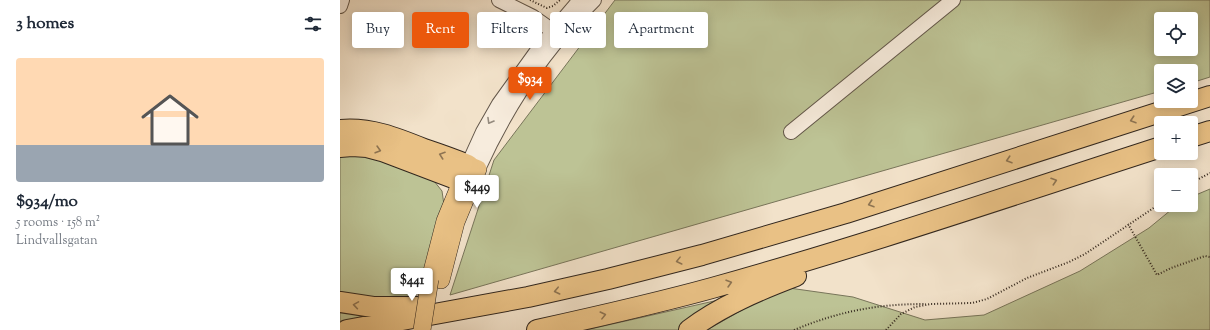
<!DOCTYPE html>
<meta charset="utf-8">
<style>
:root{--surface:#fff;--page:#f2f2f3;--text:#1f2937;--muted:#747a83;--accent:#ea580c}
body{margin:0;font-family:"Sorts Mill Goudy",serif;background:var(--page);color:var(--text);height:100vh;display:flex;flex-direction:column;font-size:15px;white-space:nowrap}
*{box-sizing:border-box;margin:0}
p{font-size:13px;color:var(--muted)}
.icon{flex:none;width:22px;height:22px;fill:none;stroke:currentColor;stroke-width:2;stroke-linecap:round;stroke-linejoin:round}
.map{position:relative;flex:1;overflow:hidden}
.details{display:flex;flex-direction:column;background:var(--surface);width:340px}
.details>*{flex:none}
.banner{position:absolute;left:12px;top:12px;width:380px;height:36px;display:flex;gap:8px}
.fabs{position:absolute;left:814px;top:12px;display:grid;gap:8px}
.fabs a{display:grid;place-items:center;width:44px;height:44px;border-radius:4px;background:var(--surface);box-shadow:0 2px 10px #0003;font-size:20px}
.price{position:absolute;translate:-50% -34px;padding:0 9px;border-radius:4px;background:#fff;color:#222;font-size:13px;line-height:26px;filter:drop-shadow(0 1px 2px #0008)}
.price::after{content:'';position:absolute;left:50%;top:24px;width:12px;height:9px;margin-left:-6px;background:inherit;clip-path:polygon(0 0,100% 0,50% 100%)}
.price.active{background:var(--accent);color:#fff}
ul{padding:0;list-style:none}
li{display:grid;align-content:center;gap:8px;height:212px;padding:0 16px}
li span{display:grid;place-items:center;height:124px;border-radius:4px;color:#555}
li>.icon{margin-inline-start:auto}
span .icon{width:72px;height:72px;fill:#fffc;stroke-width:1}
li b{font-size:17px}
h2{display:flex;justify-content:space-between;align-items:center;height:48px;padding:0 16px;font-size:17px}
.pill{padding:0 14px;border-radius:4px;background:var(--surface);box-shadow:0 2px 10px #0003;font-size:14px;line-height:36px}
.pill.active{background:var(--accent);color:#fff}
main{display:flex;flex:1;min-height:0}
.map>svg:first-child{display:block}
</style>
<main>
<section class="details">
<h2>3 homes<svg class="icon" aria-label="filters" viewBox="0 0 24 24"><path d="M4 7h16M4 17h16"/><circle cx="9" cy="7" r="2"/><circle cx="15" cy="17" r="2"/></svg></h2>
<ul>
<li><span style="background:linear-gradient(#ffd9b3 70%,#9aa5b1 0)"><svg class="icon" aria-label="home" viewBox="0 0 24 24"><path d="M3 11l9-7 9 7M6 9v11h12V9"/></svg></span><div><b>$934/mo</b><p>5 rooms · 158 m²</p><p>Lindvallsgatan</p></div></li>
</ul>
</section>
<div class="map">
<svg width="870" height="330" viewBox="0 0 870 330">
<rect width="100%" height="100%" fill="#f2e2ca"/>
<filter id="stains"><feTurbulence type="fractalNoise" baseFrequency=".005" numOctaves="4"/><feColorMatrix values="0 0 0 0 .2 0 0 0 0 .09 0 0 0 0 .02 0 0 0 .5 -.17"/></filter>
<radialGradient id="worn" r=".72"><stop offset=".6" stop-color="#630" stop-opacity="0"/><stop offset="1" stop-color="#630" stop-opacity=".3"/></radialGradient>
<path fill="#bdc395" stroke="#78755a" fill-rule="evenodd" d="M 275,0 L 870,0 L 870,77 L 851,83 L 851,71 L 821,71 L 821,91 L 110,295 L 154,160 ZM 821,19 L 851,19 L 851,49 L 821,49 Z
M 24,155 L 94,181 L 102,191 L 104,205 L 75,298 L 34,300 L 0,293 L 0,156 Z
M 870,189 L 870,330 L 367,330 L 442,287 L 513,297 L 585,320 L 644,315 L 740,271 L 809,228 L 837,205 L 851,205 L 851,197 Z
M 383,299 L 338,330 L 246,330 Z
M 0,311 L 31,318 L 0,321 Z"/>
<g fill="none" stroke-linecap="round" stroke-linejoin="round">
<g stroke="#625649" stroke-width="16">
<path id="minor" d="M 159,0 L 193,17 L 220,36
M 0,6 L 2,0
M 177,14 L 192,29 L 200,47
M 451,132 L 613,0
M 128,165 L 143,132 L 159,104 L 200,47 L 240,0
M 138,169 C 166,107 205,48 254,0"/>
</g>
<g stroke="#32271e" stroke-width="18">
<path id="major" d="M 90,279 L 105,221 L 128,165 L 138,169 L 116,222 L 101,280"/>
</g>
<g stroke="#32271e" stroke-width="22">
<path id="highway" d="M 0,130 C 30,127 57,138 84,149 C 99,154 113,159 128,165
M 851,137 L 870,131
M 0,147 L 12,146 L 27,147 L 42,151 L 121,181
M 0,302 L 33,307 L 77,307
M 7,330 L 188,297 L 268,279 L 362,255 L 506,213 L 870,96
M 197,330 C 256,317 314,304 372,288 C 523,246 672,195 821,147
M 349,330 C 381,306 419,290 456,276"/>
</g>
<path stroke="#32271e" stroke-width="2" stroke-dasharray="1 2" stroke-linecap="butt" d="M 190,0 L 207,8 L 213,6 L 220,0
M 851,183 L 870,173
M 788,224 L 817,275 L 831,268 L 865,256 L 870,257
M 454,330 C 500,311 537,304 586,304
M 546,330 L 561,314 L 575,307 L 591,304 L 632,303 L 647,299 L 687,278 L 729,262 L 745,254 L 821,203"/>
<use href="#minor" stroke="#f7ecdd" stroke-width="14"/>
<use href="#major" stroke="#e9c185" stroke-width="17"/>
<use href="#highway" stroke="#e9c185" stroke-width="20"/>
<g stroke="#32271e" stroke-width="18" stroke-linecap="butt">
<path id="major-bridge" d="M 82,330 L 90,279"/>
</g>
<use href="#major-bridge" stroke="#e9c185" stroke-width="17"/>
</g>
<defs><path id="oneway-chevron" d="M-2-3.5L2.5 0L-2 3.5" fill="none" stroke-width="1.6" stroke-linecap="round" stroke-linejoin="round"/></defs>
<g stroke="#8e7452">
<use href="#oneway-chevron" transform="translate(793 120) rotate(162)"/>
<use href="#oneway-chevron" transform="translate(38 150) rotate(16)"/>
<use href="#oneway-chevron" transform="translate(102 155) rotate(-161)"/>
<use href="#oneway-chevron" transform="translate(669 160) rotate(162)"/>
<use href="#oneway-chevron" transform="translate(714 181) rotate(-18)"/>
<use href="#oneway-chevron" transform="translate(531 204) rotate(162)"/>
<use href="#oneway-chevron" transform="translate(339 261) rotate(166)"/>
<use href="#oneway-chevron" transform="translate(389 283) rotate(-16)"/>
<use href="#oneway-chevron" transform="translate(217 291) rotate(167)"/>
<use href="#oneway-chevron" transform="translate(16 305) rotate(-171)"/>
<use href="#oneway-chevron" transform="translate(263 315) rotate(-14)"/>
</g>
<use stroke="#948a7e" href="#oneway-chevron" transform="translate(150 121) rotate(120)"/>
<rect width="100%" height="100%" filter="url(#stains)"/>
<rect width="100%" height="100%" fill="url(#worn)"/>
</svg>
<div class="fabs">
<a><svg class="icon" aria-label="locate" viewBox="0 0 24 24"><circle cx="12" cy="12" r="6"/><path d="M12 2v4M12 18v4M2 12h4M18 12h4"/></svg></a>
<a><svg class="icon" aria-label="layers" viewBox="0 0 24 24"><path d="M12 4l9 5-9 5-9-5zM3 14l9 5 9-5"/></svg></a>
<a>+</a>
<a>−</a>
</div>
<b class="price active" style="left:190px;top:101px">$934</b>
<b class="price" style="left:137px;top:209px">$449</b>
<b class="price" style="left:72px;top:302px">$441</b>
<div class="banner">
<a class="pill">Buy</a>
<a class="pill active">Rent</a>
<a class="pill">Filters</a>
<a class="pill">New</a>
<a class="pill">Apartment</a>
</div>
</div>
</main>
